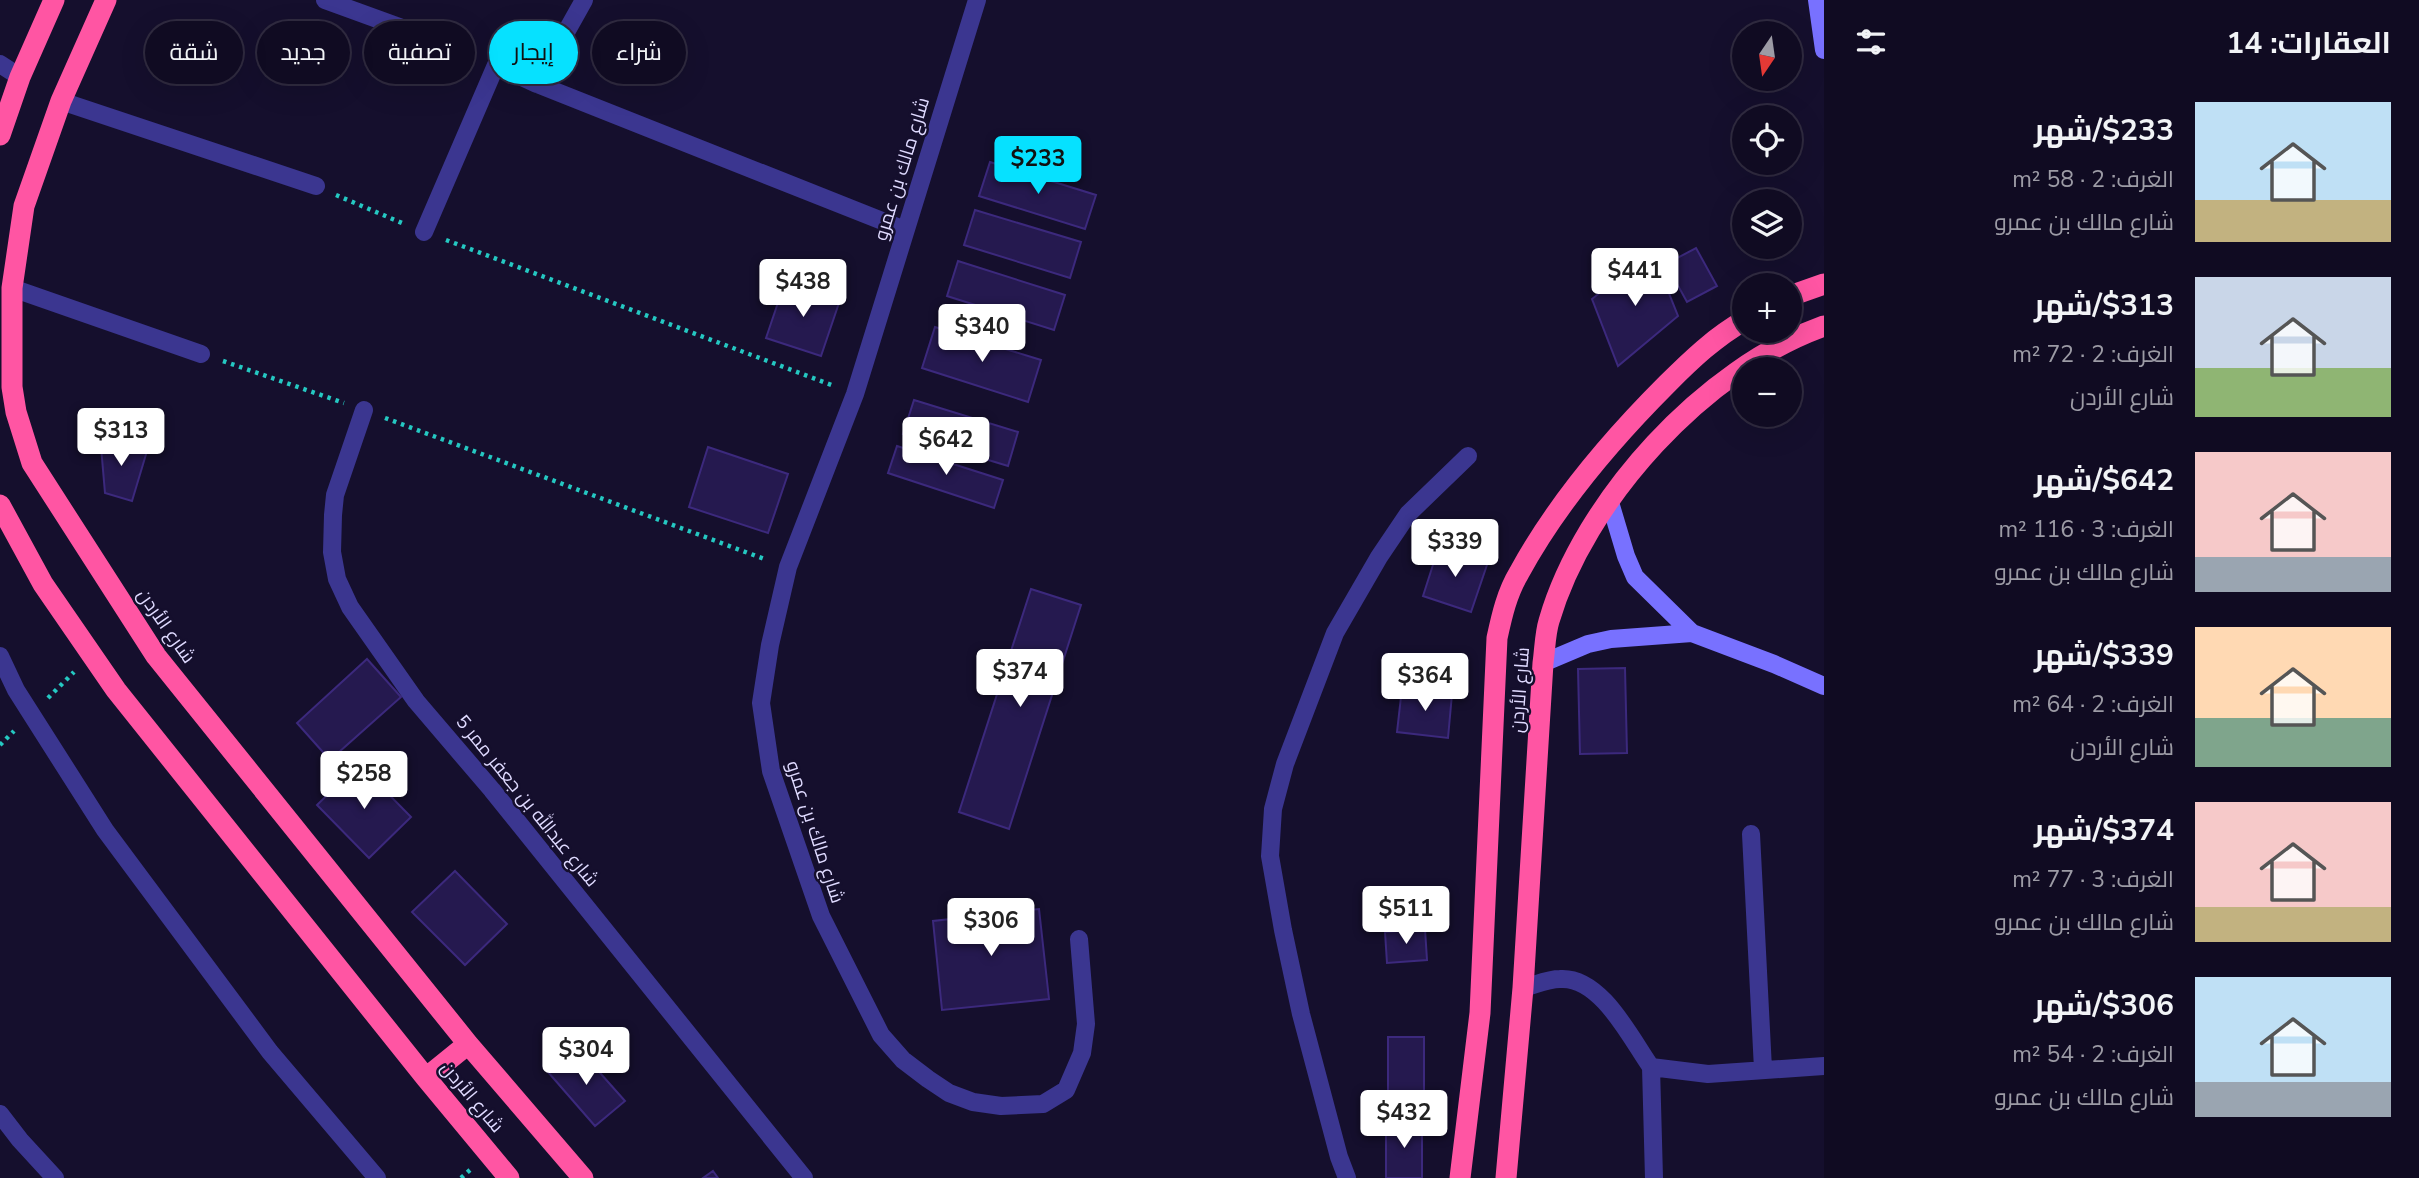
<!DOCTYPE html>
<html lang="ar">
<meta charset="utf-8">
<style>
:root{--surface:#100b22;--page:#1e192f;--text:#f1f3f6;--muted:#9c9ba5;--line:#302b40;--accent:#06e1ff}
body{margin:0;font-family:"Nunito Sans",Cairo,sans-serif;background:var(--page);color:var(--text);direction:rtl;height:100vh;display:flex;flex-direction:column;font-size:26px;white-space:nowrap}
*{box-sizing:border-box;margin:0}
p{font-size:23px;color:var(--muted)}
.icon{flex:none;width:38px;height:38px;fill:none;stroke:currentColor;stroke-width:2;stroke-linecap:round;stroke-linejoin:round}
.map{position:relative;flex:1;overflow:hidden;direction:ltr}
.details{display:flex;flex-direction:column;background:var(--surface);width:595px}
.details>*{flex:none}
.top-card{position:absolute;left:21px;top:21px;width:665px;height:63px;direction:rtl;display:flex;gap:14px}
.needle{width:46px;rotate:193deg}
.buttons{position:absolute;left:1732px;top:21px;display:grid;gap:14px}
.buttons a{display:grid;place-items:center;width:70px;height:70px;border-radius:50%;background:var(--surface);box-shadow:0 7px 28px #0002,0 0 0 2px var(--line);font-size:35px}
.price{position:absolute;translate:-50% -60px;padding:0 16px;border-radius:7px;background:#fff;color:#222;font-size:23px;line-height:46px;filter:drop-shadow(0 2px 4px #0008)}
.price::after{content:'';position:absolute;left:50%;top:42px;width:21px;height:16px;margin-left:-10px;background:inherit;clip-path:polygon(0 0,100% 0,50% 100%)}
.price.active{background:var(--accent);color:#111}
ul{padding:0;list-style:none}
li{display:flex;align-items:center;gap:21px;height:175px;padding:0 28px}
li span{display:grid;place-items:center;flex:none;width:196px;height:140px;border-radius:0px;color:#555}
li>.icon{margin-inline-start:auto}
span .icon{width:84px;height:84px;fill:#fffc;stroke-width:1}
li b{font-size:30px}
h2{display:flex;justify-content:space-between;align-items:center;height:84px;padding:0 28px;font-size:30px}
.chip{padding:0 24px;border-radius:32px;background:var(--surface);box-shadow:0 7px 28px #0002,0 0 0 2px var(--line);font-size:24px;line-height:63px}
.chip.active{background:var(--accent);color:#111}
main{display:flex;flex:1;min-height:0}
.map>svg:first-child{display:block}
</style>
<main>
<section class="details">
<h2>العقارات: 14<svg class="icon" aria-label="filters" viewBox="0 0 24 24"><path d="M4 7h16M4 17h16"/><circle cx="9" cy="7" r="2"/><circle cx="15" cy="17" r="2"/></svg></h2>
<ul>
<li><span style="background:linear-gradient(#bfe0f5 70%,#c2b280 0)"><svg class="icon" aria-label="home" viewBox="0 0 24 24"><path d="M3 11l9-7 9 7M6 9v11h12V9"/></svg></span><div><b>$233/شهر</b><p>الغرف: 2 · 58 m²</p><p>شارع مالك بن عمرو</p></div></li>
<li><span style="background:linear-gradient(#c9d6e8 65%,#8fb573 0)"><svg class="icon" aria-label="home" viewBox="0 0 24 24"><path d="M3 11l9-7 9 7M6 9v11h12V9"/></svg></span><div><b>$313/شهر</b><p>الغرف: 2 · 72 m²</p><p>شارع الأردن</p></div></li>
<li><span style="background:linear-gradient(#f6c9c9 75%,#9aa5b1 0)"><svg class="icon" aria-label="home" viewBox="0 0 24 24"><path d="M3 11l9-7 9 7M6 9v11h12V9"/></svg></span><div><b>$642/شهر</b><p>الغرف: 3 · 116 m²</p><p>شارع مالك بن عمرو</p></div></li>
<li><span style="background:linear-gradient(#ffd9b3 65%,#7fa58c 0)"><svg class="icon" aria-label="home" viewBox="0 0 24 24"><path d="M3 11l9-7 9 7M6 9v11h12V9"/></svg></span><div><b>$339/شهر</b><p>الغرف: 2 · 64 m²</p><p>شارع الأردن</p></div></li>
<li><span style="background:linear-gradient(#f6c9c9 75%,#c2b280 0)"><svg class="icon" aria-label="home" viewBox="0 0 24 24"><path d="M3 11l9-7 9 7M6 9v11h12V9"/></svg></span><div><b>$374/شهر</b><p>الغرف: 3 · 77 m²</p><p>شارع مالك بن عمرو</p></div></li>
<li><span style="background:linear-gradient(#bfe0f5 75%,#9aa5b1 0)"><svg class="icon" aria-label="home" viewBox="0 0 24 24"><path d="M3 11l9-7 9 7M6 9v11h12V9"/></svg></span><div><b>$306/شهر</b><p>الغرف: 2 · 54 m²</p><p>شارع مالك بن عمرو</p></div></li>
</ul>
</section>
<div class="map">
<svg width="1824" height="1178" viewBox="0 0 1824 1178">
<rect width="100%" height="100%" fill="#150f2d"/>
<path fill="#25194f" stroke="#3c297d" stroke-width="2" d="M 990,162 L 1096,195 L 1085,229 L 979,196 Z
M 975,210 L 1081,242 L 1070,278 L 964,245 Z
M 1696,248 L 1717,286 L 1687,302 L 1666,264 Z
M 1652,251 L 1678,316 L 1618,366 L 1592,299 Z
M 958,261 L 1065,295 L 1054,330 L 947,296 Z
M 785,282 L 840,300 L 821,356 L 766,338 Z
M 935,327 L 1041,360 L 1028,402 L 922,368 Z
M 914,400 L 1018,432 L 1008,466 L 903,434 Z
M 100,435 L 147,451 L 132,501 L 105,493 Z
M 897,446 L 1003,480 L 994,508 L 888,473 Z
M 708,447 L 788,474 L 768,533 L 689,507 Z
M 1439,546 L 1488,562 L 1471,612 L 1423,596 Z
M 1031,589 L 1081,605 L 1009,829 L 959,812 Z
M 367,659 L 401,697 L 330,760 L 297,723 Z
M 1625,668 L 1627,753 L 1580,754 L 1578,669 Z
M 1402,688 L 1452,694 L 1448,738 L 1397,732 Z
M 359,764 L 411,817 L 369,858 L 317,805 Z
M 455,871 L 507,924 L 465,965 L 412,912 Z
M 998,900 L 1000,913 L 1039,909 L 1049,999 L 942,1010 L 933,921 L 969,917 L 967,903 Z
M 1425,929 L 1427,960 L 1387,963 L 1385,932 Z
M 1388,1037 L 1424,1037 L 1424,1102 L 1388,1102 Z
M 577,1047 L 625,1101 L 595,1126 L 548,1072 Z
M 1386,1123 L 1422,1123 L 1422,1178 L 1386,1178 Z
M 713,1171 L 718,1178 L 703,1178 Z"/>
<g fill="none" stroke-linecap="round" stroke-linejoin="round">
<path stroke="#25c8c2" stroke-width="4.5" stroke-dasharray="3.5 5" stroke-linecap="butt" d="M 422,36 L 475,57
M 336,195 L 402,223
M 446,240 L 834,386
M 223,361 L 344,403
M 385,418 L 767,560
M 48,698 L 74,672
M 0,745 L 14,731
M 461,1178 L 471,1169"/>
<path stroke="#3b3690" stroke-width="18" d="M 325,0 L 402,28
M 977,0 L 855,394 L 788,567 L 770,645 L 761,703 L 771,771 L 821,916 L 881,1035 L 903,1060 L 928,1079 L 949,1093 L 973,1102 L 1001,1106 L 1043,1104 L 1066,1090 L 1082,1053 L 1086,1024 L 1079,939
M 0,64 L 20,77
M 537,84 L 584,0
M 61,101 L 316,186
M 424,232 L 496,65 L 537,84 L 905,230
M 12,288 L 201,354
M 364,410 L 335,495 L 333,515 L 332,552 L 337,579 L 350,607 L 416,701 L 492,790 L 804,1178
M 0,656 L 16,690 L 105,830 L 270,1052 L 377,1178
M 1751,834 L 1763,1069
M 1523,988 C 1535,985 1548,979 1560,979 C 1601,976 1631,1039 1651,1067 L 1708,1074 L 1824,1066
M 1651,1067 L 1654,1178
M 0,1114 L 20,1140 L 55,1178
M 1347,1178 L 1339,1157 L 1301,1014 L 1283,930 L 1270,856 L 1273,809 L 1285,764 L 1335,633 L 1379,557 L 1408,514 L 1468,456"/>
<path stroke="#7871ff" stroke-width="18" d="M 1817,0 L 1824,50
M 1609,499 L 1626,556 L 1635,577 L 1692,633 L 1774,664 L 1824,686
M 1543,663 L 1588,644 L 1611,639 L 1692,633"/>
<path stroke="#ff55a3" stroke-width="21" d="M 106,0 L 61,101 L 24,206 L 12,288 L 12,387 L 16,412 L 32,463 L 156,656 L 468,1044 L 583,1178
M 0,135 L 20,77 L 54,0
M 1790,296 L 1824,284
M 0,505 L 43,584 L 116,690 L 426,1078 L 509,1178
M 426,1078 L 468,1044
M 1460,1178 L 1480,1013 L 1497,638 C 1502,615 1507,593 1519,573 C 1557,503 1611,440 1667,384 C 1691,360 1715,337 1745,320
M 1506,1178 L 1523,988 L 1543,663 C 1545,649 1545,634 1549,621 C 1584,500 1705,368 1824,326"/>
</g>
<g text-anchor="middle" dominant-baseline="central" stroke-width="5" stroke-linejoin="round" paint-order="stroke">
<g font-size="19" fill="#dfdaff" stroke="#150f2d">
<text transform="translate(902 169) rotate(-73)">شارع مالك بن عمرو</text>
<text transform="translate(166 626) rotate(55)">شارع الأردن</text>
<text transform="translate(1520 690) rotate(-86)">شارع الأردن</text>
<text transform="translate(527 801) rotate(51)">شارع عبدالله بن جعفر ممر 5</text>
<text transform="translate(815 832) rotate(72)">شارع مالك بن عمرو</text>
<text transform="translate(472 1097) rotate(50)">شارع الأردن</text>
</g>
</g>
</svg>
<div class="buttons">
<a><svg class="needle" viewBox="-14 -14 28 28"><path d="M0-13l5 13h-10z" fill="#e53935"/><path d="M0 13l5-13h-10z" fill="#9c9ba5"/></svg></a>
<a><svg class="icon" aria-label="locate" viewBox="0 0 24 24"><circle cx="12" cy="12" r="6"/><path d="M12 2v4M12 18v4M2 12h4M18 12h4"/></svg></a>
<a><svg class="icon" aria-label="layers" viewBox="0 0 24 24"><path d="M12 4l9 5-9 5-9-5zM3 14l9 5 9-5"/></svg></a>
<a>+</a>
<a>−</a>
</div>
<b class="price active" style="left:1038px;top:196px">$233</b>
<b class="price" style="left:1635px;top:308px">$441</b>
<b class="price" style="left:803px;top:319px">$438</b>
<b class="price" style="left:982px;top:364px">$340</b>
<b class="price" style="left:121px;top:468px">$313</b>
<b class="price" style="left:946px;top:477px">$642</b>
<b class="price" style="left:1455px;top:579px">$339</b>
<b class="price" style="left:1020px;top:709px">$374</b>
<b class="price" style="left:1425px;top:713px">$364</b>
<b class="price" style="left:364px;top:811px">$258</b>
<b class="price" style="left:1406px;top:946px">$511</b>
<b class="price" style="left:991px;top:958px">$306</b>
<b class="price" style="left:586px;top:1087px">$304</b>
<b class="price" style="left:1404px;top:1150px">$432</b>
<div class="top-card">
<a class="chip">شراء</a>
<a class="chip active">إيجار</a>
<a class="chip">تصفية</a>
<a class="chip">جديد</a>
<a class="chip">شقة</a>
</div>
</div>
</main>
